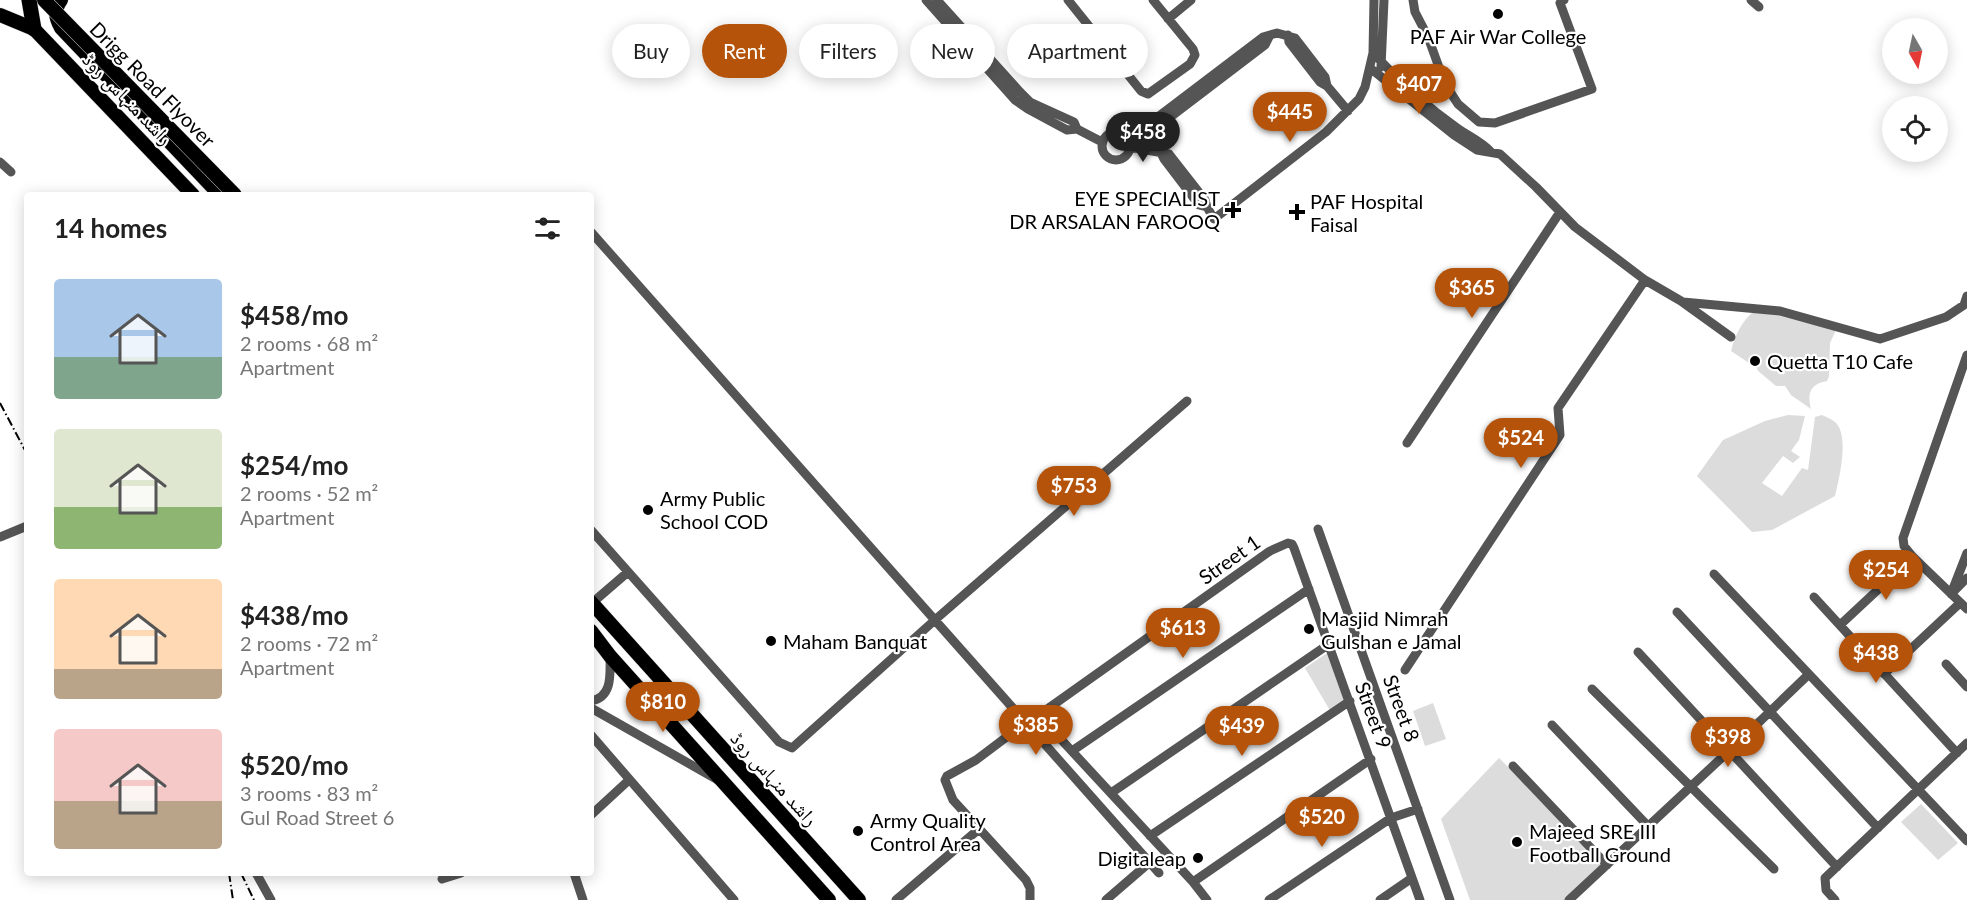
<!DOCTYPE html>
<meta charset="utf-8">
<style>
:root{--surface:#fff;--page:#f2f2f2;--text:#222;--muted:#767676;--accent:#b45309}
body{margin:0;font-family:Lato,"Noto Naskh Arabic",sans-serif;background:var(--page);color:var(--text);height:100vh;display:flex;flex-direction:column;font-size:22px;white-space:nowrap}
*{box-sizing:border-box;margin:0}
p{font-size:20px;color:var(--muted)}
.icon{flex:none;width:33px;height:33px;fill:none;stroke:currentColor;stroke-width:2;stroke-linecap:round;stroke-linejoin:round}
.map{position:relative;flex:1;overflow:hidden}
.side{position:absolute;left:24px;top:192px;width:570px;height:684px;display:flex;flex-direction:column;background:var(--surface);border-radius:6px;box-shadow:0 3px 15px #0003}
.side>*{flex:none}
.guide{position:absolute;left:612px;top:24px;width:570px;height:54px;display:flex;gap:12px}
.needle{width:39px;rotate:171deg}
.buttons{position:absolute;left:1882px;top:18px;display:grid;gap:12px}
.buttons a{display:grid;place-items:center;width:66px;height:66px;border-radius:50%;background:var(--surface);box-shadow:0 3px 15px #0003;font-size:30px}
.price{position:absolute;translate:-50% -51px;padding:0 14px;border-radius:21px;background:var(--accent);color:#fff;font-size:20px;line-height:39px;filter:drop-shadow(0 2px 3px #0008)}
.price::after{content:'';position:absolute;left:50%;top:36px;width:18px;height:14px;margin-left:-9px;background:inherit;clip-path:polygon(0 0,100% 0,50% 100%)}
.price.active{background:#222;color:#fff}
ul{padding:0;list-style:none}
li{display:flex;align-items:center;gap:18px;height:150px;padding:0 30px}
li span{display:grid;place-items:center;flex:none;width:168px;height:120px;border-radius:6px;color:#555}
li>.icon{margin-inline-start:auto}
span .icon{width:72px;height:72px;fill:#fffc;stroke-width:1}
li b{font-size:26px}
h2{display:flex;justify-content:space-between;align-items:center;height:72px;padding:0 30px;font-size:26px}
.chip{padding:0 21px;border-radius:27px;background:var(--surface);box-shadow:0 3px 15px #0003;font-size:21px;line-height:54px}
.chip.active{background:var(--accent);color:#fff}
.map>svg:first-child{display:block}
</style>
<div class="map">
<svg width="1967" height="900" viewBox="0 0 1967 900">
<rect width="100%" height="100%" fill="#fff"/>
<path fill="#dcdcdc" d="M 1754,311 L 1777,313 L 1836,330 L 1830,343 L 1829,376 L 1827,381 C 1810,384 1807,393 1811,409 L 1791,395 L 1785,386 L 1776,386 L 1757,370 L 1758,369 L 1731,351 C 1735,335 1742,321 1754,311 Z
M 1788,415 L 1805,416 L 1799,440 L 1791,451 L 1800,457 L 1793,463 L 1783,456 L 1762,483 L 1782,496 L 1802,468 L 1808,470 L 1815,417 L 1822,415 C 1826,417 1832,419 1835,422 C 1850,435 1839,479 1835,496 L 1772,530 L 1752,532 L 1697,476 L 1723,440 L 1765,421 Z
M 1330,651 L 1350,701 L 1332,714 L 1305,668 Z
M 1433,703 L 1446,739 L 1425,746 L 1413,711 Z
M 1499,758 L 1607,865 L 1567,900 L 1470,900 L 1441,819 Z
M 1921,804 L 1958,843 L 1938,860 L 1901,822 Z"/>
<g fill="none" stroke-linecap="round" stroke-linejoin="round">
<g stroke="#dbdbdb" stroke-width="15">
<path id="primary" d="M 61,0 C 54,10 55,17 61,28 L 220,195
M 0,15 L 34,29 L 193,195
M 591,602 L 859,900
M 591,631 L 610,656 L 829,900"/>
</g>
<g stroke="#dbdbdb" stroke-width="16">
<path id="trunk" d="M 29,0 L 34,29"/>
</g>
<path stroke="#555" stroke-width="9" d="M 926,0 L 1015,100 L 1028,109 L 1067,130 L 1077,129 L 1102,142
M 937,0 L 1020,92 L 1030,102 L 1074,122 L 1077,129
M 1068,0 L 1141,91 L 1148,94 L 1190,64 L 1195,55 L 1193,49 L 1153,0
M 1413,0 L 1415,12 L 1428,37 L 1445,84 L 1458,104 L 1479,122 L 1495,123 L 1592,89 L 1560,3 L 1564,0
M 1751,0 L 1759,7
M 1168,19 L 1191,0
M 1288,35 L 1289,42 L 1320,82 L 1327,86 L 1348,111
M 1373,53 C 1398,80 1426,106 1457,128 C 1468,136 1481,141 1491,152
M 1381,67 L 1384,0
M 1370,68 L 1454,135 L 1477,150 L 1500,154 L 1536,187 L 1575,227 L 1645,280 L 1681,301 L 1731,337
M 1154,125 L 1155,119 L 1263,37 L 1277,33 L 1295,38 L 1325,77 L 1327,86
M1102 146a14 14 0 1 1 28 0a14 14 0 1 1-28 0Z
M 1129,140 L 1154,125 L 1160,125 L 1265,45 L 1269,37
M 1130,147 L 1169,154 L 1205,200 L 1207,207 L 1214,219 L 1326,132 L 1359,99 L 1365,87 L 1373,53 L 1374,0
M 1161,153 L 1164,159 L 1199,205 L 1207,207
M 0,162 L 11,172
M 591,232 L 1159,873
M 1683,302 L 1780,311 L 1880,339 L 1946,317 L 1964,305 L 1967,296
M 1967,355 L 1903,538 L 1904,546 L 1913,557 L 1967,609
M 1407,443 L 1560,212
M 1318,529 L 1450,900
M 591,530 L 779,742 L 792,748 L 936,619 L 1187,401
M 0,537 L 27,526
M 1967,553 L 1951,594 L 1967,578
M 1714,574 L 1967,841
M 1814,597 L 1957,753
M 592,603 L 628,572
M 1677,612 L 1878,828
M 1840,625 L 1913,557
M 1638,652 L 1837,867
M 1946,664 L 1967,687
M 1405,670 L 1560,435 L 1558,408 L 1645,280
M 1884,674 L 1960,603
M 1592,689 L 1774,869
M 591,701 C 613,697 610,674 610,656
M 591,708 L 718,780
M 1025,723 L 976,760 L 947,776 L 945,780 L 953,800 L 1026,880 L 1030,888 L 1030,900
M 1552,725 L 1648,826
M 591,735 L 734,900
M 1072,751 L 1309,589
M 1513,766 L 1607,865
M 1111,793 L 1329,644
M 591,815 L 629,780
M 1150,836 L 1350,701
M 256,873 L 271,900
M 574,873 L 583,900
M 442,879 L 461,873
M 1193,882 L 1371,759
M 896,900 L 979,829
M 1106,900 L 1150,862
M 1207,900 L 1193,882 L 1044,721 L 1042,715 L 1046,710 L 1270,551 L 1288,543 L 1292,544 L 1294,548 L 1420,900
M 1269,900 L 1391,818 L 1418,809
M 1380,900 L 1412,878
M 1569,900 L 1730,750 L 1809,674
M 1835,900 L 1826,890 L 1825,878 L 1967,743"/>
<use href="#primary" stroke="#000" stroke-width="14"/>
<use href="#trunk" stroke="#000" stroke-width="15"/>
<path stroke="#000" stroke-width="2" stroke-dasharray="9 3 1.5 3" stroke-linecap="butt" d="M 0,403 L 27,454
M 229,873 L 233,900
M 241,873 L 254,900"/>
<g stroke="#dbdbdb" stroke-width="15" stroke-linecap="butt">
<path id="primary-bridge" d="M 44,0 L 235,195"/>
</g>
<use href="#primary-bridge" stroke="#000" stroke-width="14"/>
</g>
<g fill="#000" stroke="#fff" stroke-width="2">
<circle cx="1498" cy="14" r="6"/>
<path d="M1230 201h6v6h6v6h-6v6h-6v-6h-6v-6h6z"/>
<path d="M1294 203h6v6h6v6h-6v6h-6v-6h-6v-6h6z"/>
<circle cx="1755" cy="361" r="6"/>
<circle cx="648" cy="510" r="6"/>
<circle cx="1309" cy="629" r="6"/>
<circle cx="771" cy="641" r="6"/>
<circle cx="858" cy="831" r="6"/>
<circle cx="1517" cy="842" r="6"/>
<circle cx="1198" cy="858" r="6"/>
</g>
<g text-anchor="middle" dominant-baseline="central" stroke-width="4.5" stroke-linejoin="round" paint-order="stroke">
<g font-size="20" fill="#000" stroke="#fff" text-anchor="start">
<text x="1498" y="36" text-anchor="middle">PAF Air War College</text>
<text x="1220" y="198" text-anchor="end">EYE SPECIALIST<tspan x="1220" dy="23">DR ARSALAN FAROOQ</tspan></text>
<text x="1310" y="201">PAF Hospital<tspan x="1310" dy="23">Faisal</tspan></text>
<text x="1767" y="361">Quetta T10 Cafe</text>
<text x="660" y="498">Army Public<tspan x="660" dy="23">School COD</tspan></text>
<text x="1321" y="618">Masjid Nimrah<tspan x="1321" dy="23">Gulshan e Jamal</tspan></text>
<text x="783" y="641">Maham Banquat</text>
<text x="870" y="820">Army Quality<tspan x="870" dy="23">Control Area</tspan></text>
<text x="1529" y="831">Majeed SRE III<tspan x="1529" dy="23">Football Ground</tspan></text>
<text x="1186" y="858" text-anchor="end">Digitaleap</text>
</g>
<g font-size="20" fill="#000" stroke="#fff">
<text transform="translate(153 84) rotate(45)">Drigg Road Flyover</text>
<text transform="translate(128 98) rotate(46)">راشد منہاس روڈ</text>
<text transform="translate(1229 559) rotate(-35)">Street 1</text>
<text transform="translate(1402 708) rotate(70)">Street 8</text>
<text transform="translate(1374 715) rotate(70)">Street 9</text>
<text transform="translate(775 778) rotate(48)">راشد منہاس روڈ</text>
</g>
</g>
</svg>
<div class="buttons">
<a><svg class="needle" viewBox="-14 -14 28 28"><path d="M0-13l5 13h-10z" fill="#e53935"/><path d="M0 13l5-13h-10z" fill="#767676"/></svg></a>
<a><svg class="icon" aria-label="locate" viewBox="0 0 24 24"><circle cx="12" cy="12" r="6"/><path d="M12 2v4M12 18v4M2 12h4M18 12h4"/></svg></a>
</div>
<b class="price" style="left:1419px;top:115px">$407</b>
<b class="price" style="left:1290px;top:143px">$445</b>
<b class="price active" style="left:1143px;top:163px">$458</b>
<b class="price" style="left:1472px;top:319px">$365</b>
<b class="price" style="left:1521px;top:469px">$524</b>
<b class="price" style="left:1074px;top:517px">$753</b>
<b class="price" style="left:1886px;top:601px">$254</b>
<b class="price" style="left:1183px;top:659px">$613</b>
<b class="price" style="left:1876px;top:684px">$438</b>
<b class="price" style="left:663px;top:733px">$810</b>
<b class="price" style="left:1036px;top:756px">$385</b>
<b class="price" style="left:1242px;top:757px">$439</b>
<b class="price" style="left:1728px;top:768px">$398</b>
<b class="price" style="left:1322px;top:848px">$520</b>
<div class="guide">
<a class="chip">Buy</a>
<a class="chip active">Rent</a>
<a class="chip">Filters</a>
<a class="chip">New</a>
<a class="chip">Apartment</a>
</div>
<section class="side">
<h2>14 homes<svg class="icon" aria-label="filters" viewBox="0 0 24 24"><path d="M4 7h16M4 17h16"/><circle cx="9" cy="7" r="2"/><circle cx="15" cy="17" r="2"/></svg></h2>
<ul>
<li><span style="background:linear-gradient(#a9c7e8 65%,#7fa58c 0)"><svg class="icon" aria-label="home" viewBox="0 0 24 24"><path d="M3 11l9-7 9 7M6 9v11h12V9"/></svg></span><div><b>$458/mo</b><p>2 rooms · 68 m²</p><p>Apartment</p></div></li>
<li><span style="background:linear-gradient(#dfe7d0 65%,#8fb573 0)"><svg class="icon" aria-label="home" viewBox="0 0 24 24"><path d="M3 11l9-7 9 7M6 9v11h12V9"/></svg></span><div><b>$254/mo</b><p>2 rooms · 52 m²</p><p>Apartment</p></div></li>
<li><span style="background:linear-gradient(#ffd9b3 75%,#b9a48a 0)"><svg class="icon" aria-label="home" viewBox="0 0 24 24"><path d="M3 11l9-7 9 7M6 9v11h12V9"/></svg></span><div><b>$438/mo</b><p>2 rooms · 72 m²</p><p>Apartment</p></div></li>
<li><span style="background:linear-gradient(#f6c9c9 60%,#b9a48a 0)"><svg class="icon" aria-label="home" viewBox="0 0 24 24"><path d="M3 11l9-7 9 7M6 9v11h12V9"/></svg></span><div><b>$520/mo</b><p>3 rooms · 83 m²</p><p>Gul Road Street 6</p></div></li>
</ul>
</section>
</div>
